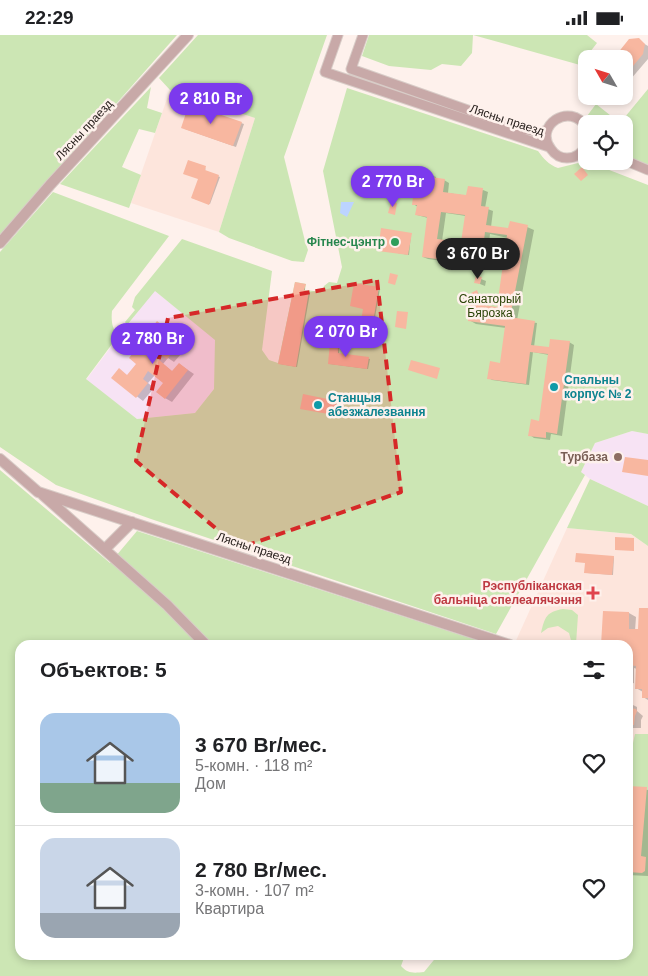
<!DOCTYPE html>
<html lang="ru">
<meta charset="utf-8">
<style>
:root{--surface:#fff;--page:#f2f2f2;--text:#202124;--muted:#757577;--line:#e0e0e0;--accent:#7c3aed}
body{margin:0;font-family:Helvetica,sans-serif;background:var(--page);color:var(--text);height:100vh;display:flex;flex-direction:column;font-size:19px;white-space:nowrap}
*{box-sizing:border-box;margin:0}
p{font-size:16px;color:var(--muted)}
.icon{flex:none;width:28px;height:28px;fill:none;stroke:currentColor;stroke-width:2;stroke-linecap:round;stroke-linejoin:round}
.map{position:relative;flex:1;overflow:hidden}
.details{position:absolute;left:15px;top:605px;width:618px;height:320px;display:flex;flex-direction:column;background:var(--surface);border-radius:15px;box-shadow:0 2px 8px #0003}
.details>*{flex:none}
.needle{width:32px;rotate:309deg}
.fabs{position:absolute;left:578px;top:15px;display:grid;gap:10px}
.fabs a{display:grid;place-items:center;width:55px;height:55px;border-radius:10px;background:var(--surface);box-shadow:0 2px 8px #0003;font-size:25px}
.price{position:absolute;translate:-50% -42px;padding:0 11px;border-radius:18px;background:var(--accent);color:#fff;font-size:16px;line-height:32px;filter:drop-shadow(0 1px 2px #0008)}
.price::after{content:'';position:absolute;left:50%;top:30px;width:15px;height:11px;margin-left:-8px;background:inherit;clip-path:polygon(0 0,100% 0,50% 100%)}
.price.active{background:#222;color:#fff}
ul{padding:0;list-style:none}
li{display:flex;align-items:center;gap:15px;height:125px;padding:0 25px}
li+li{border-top:1px solid var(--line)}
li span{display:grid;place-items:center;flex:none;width:140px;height:100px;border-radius:15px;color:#555}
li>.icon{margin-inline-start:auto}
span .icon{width:60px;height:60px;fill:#fffc;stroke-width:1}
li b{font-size:21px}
h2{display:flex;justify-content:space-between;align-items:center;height:60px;padding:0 25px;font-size:21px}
.status{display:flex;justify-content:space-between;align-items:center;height:35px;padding:0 25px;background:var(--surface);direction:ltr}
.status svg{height:14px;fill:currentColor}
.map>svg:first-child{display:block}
</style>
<div class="status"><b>22:29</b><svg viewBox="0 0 49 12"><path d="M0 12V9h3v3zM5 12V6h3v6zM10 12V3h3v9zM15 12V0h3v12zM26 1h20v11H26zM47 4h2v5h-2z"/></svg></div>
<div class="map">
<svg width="648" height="941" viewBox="0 0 648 941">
<rect width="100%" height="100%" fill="#fef1ec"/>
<path fill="#fde5dc" d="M 170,55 L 255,83 L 219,197 L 131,168 Z
M 567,493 L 631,499 L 648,511 L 648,710 L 628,707 L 628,610 L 514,610 Z"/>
<path fill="#f7e3f4" d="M 154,255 L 216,305 L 214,354 L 195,378 L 137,384 L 86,345 Z
M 632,396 L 648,399 L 648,471 L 590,444 L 581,437 L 595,408 Z"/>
<path fill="#cce6b4" d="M 0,0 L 177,0 L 0,200 Z
M 198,0 L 327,0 L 284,122 L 305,206 L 308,215 L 304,227 L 292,226 L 229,203 L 219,197 L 255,83 L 170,55 L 159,43 Z
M 369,0 L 587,0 L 597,8 L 580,30 L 473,0 L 472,18 L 461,31 L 442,29 L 431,35 L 389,31 L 362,21 Z
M 151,52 L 147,73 L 162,78 L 155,98 L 139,94 L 122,132 L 141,140 L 129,173 L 60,149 Z
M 347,53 L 538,116 C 543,123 549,130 558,133 L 586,126 L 648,150 L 648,399 L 632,396 L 595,408 L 581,437 L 585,440 L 496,599 L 151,484 L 56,450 L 0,412 L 0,217 L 53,157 L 169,201 L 112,276 C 111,286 112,293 118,301 L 86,344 L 137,384 L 195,378 L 214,354 L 215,305 L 155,256 L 127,290 L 125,287 L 135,275 L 132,272 L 135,262 L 182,204 L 272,236 L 262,315 L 269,325 L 278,328 L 295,247 L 306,249 L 305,255 L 322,257 L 324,251 L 329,247 L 337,248 L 342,232 L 323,136 Z
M 648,54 L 648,134 L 624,123 L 624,89 L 592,89 L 587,81 L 596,69 L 620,88 Z
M 0,435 L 110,528 L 137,496 L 492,610 L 20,610 L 20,920 L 405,920 L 401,931 C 408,939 414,938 424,937 L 438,920 L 628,920 L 628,707 L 633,708 L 635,699 L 648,699 L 648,941 L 0,941 Z
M 590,444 L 648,471 L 648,511 L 631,499 L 567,493 Z
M 563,574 L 572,575 L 578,580 L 576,609 L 572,609 L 569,598 L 558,591 L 548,593 L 541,598 C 545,582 546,577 563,574 Z"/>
<path fill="#bcd4ff" d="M 341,167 L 354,167 L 347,182 L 340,178 Z"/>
<path fill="#0003" fill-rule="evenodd" d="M 638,5 L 648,11 L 648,24 L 630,45 L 624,42 L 624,24 Z
M 241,88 L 244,89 L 236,112 L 185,94 Z
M 206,132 L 205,136 L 220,142 L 210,169 L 192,163 Z
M 431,140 L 436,142 L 436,144 L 444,145 L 449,148 L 448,158 L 468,161 L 483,155 L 488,157 L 485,173 L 493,176 L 491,192 L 509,195 L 527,192 L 534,195 L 517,285 L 537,288 L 534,312 L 550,314 L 569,307 L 574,310 L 562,401 L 551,399 L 550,405 L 534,403 L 530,400 L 540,387 L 549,320 L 533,317 L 529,350 L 492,345 L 489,343 L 501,329 L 506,293 L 476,289 L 469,285 L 498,273 L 508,203 L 490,199 L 486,232 L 428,224 L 423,222 L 428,183 L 417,180 L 418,172 L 413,169 L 421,147 ZM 446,178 L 466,181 L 463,209 L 442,206 Z
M 411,199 L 409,220 L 380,215 Z
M 476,242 L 486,246 L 485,251 L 475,247 Z
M 355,249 L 380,254 L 372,299 L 348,295 L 362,287 L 365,273 Z
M 305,250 L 305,256 L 310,258 L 297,332 L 280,329 Z
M 477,257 L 481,260 L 483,263 L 480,265 L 475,262 Z
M 164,292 L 188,311 L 174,327 L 168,323 L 163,329 L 173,337 L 179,329 L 194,339 L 172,367 L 165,363 L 165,348 L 155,340 L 148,348 L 154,353 L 143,366 L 113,343 L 125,339 L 128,341 L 160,302 Z
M 339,309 L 339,319 L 370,324 L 368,334 L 330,329 Z
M 614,522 L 613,540 L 587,538 Z
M 648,574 L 648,665 L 643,662 L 643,657 L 636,653 L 637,634 L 634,633 L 634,648 L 630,649 L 629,668 L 637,672 L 637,676 L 643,681 L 641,685 L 641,693 L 628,693 L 628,610 L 603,610 L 604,577 L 629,578 L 636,582 L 635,596 L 639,596 Z
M 628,752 L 648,755 L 648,841 L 628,840 Z"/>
<path fill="#f8b7a0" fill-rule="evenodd" d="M 639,3 L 645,9 L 643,19 L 624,42 L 624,24 L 613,24 L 629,4 Z
M 189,69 L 242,87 L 233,111 L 181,93 Z
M 188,125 L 206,131 L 205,135 L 219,140 L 209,170 L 191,163 L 198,144 L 183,139 Z
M 582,132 L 588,140 L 581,146 L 574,139 Z
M 421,137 L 432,138 L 431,142 L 445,144 L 443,157 L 466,160 L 468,151 L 483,153 L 481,171 L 489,172 L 486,190 L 508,193 L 510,186 L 528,190 L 510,282 L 535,286 L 531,310 L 549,312 L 550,304 L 570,306 L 557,399 L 546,397 L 546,403 L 528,401 L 531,384 L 539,386 L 548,319 L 530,317 L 526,349 L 487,344 L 490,326 L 500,328 L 505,291 L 468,286 L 470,268 L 497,272 L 507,200 L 485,197 L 481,230 L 422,222 L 427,182 L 415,180 L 417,170 L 412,170 L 415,145 L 420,146 ZM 441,177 L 465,180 L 461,207 L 437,204 Z
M 391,167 L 397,168 L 395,180 L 388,178 Z
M 381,193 L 412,198 L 408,220 L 378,216 Z
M 390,238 L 398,240 L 395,250 L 388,248 Z
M 476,241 L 482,242 L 480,249 L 474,248 Z
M 295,247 L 306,249 L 304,255 L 309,256 L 296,332 L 278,329 Z
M 354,248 L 379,252 L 371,299 L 346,295 L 348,284 L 361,286 L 363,274 L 350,271 Z
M 477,255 L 479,261 L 474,263 L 471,258 Z
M 397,276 L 408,277 L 406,294 L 395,292 Z
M 157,286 L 182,306 L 167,324 L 161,320 L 158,324 L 172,336 L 179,328 L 188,335 L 165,364 L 156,357 L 163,348 L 148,336 L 143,344 L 148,348 L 136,363 L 111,343 L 119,333 L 127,340 L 136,329 L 129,323 L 140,309 L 147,315 L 158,302 L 149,296 Z
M 330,307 L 339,308 L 338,318 L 369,322 L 367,334 L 328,329 Z
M 411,325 L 440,333 L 437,344 L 408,335 Z
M 303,359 L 337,366 L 334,380 L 300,374 Z
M 625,422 L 648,425 L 648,441 L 622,437 Z
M 615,502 L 634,503 L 634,516 L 615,515 Z
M 576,518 L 614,521 L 612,540 L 584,538 L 585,528 L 575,527 Z
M 639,573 L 648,573 L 648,663 L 642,663 L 642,654 L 635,654 L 636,631 L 628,630 L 628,610 L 601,610 L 603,576 L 629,577 L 629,594 L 638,594 Z
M 628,666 L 631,667 L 630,673 L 636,674 L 637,676 L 635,681 L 634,690 L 628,690 Z
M 628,751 L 647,752 L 641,821 L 646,822 L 645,836 L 642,838 L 628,837 Z"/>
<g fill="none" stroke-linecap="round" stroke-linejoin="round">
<g stroke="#d8ccc7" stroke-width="11">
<path id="minor" d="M 338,0 L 325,37 L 549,112
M 363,0 L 351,34 L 522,94 L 541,97 L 547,95
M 586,92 C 570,66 533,91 551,114 C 555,120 561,123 567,123 C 576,123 582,118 586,111
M 624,125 L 648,135"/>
</g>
<g stroke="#d8ccc7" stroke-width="12">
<path id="tertiary" d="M 0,208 L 50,150 L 188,0
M 0,424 L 38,457 L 510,610
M 43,460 L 167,570 L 206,610
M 105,514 L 132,487"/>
</g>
<use href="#minor" stroke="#c8a9a8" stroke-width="9"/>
<use href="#tertiary" stroke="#c8a9a8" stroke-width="10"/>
</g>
<path fill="#d62828" fill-opacity="0.2" stroke="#d62828" stroke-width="4" stroke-dasharray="10 6" stroke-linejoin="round" d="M 377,245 L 401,457 L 239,513 L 136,426 L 168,283 Z"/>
<circle fill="#2e9e5b" stroke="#fef1ec" stroke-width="2" cx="395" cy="207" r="5"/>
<g fill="#0f9aa8" stroke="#fef1ec" stroke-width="2">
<circle cx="554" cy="352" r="5"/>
<circle cx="318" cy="370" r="5"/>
</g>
<circle fill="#8d6e63" stroke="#fef1ec" stroke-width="2" cx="618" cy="422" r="5"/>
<path fill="#e0444e" stroke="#fef1ec" stroke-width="2" d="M590.5 550.5h5v5h5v5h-5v5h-5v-5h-5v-5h5z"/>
<g text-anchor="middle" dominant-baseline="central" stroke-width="5" stroke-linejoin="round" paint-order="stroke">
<g font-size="12" fill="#29211e" stroke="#fef1ec">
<text transform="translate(507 85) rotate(18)">Лясны праезд</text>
<text transform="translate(84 95) rotate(-47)">Лясны праезд</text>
<text transform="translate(254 513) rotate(18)">Лясны праезд</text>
</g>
<g font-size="12" font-weight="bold" fill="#27864d" stroke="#fef1ec" text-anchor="end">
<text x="385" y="207">Фітнес-цэнтр</text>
</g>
<g font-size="12" fill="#2a4306" stroke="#fef1ec">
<text x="490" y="264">Санаторый<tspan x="490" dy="14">Бярозка</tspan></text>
</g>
<g font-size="12" font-weight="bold" fill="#0d838f" stroke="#fef1ec" text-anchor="start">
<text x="564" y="345">Спальны<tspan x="564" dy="14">корпус № 2</tspan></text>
<text x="328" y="363">Станцыя<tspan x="328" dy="14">абезжалезвання</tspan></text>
</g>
<g font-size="12" font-weight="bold" fill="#785e54" stroke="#fef1ec" text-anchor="end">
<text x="608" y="422">Турбаза</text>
</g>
<g font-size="12" font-weight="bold" fill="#be3a42" stroke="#fef1ec" text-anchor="end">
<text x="582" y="551">Рэспубліканская<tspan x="582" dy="14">бальніца спелеалячэння</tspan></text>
</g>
</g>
</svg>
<div class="fabs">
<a><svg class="needle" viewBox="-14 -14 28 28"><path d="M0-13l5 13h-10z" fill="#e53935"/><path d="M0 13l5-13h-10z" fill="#757577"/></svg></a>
<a><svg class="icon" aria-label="locate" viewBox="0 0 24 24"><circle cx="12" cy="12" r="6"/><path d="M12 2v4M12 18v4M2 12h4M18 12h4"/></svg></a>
</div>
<b class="price" style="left:211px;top:90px">2 810 Br</b>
<b class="price" style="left:393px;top:173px">2 770 Br</b>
<b class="price active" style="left:478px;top:245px">3 670 Br</b>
<b class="price" style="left:346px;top:323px">2 070 Br</b>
<b class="price" style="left:153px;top:330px">2 780 Br</b>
<section class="details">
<h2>Объектов: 5<svg class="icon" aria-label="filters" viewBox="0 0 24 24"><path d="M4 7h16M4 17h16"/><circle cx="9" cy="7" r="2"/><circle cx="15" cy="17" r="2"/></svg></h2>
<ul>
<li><span style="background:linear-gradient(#a9c7e8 70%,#7fa58c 0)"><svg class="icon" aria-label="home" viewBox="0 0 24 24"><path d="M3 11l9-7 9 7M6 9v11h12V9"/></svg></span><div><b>3 670 Br/мес.</b><p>5-комн. · 118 m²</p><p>Дом</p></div><svg class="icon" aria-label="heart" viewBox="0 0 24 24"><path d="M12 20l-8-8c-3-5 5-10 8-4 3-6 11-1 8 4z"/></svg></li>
<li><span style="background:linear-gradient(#c9d6e8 75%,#9aa5b1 0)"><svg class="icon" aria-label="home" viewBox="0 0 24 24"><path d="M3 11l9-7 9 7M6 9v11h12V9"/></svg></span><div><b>2 780 Br/мес.</b><p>3-комн. · 107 m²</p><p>Квартира</p></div><svg class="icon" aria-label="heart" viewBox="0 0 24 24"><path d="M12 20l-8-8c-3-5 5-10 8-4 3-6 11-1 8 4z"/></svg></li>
</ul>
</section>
</div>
